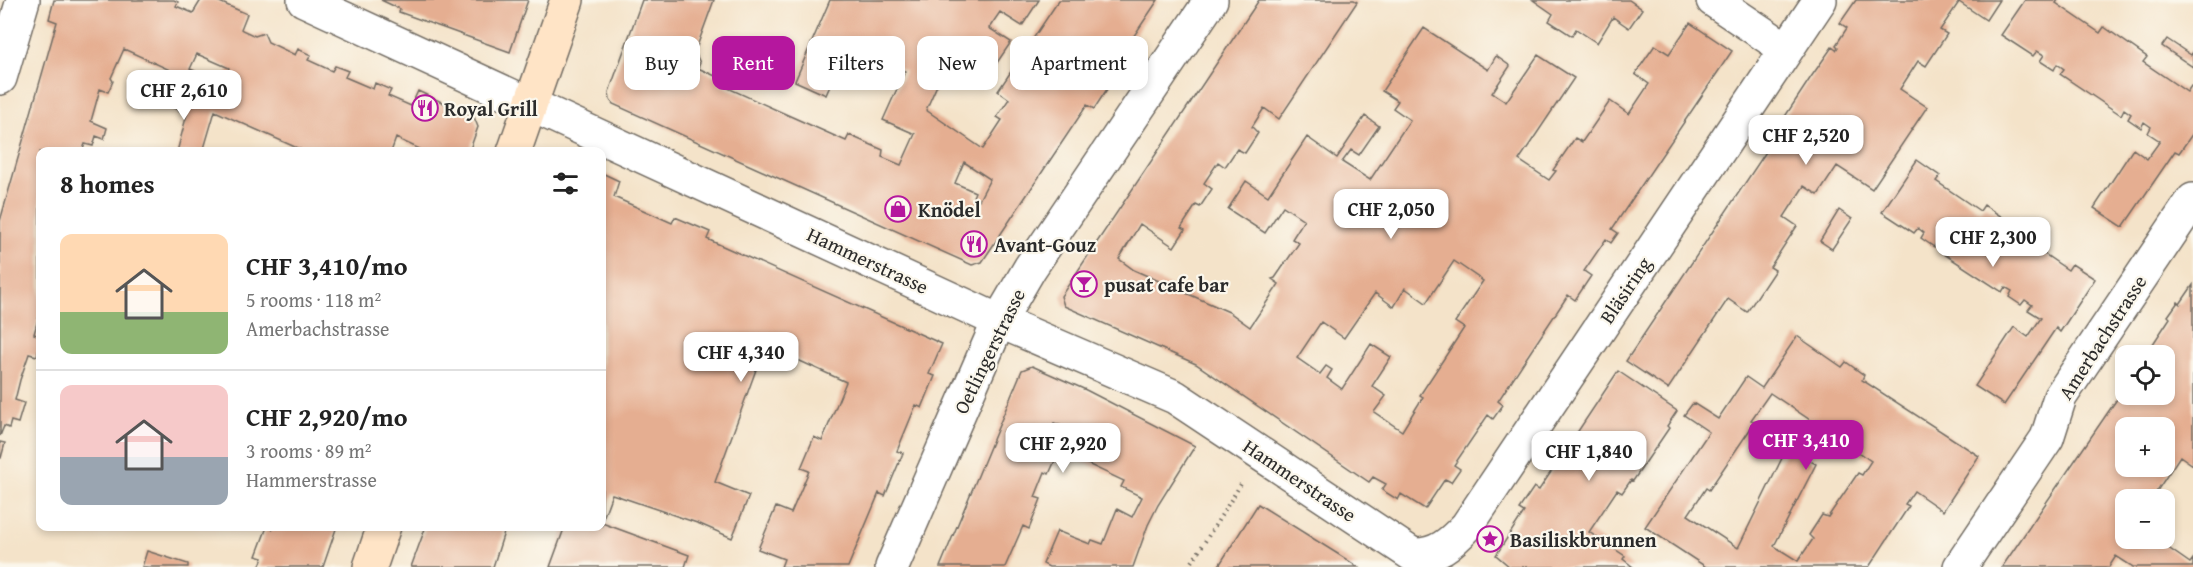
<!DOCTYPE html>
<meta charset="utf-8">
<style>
:root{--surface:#fff;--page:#f6f6f6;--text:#222;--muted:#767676;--line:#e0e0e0;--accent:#b5179e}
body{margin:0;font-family:"Gentium Book Plus",serif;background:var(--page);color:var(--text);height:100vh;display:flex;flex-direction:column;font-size:22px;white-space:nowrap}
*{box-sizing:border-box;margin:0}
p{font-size:20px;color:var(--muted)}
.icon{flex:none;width:33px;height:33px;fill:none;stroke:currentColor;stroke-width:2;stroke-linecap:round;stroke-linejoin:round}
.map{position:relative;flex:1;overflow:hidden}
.side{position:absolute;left:36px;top:147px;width:570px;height:384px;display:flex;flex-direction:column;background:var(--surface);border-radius:12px;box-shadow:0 3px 9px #0003}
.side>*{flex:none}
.hud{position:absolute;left:624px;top:36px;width:570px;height:54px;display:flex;gap:12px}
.buttons{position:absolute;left:2115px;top:345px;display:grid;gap:12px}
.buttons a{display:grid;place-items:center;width:60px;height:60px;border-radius:12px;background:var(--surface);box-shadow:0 3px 9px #0003;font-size:30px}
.price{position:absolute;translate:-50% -51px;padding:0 14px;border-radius:12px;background:#fff;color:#222;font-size:20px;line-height:39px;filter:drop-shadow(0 2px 3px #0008)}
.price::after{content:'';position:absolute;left:50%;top:36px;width:18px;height:14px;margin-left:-9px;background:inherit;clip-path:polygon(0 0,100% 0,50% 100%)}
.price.active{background:var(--accent);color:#fff}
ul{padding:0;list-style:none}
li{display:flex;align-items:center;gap:18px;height:150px;padding:0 24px}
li+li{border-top:2px solid var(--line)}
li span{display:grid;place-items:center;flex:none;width:168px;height:120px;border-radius:12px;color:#555}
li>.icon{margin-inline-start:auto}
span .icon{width:72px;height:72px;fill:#fffc;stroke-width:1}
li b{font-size:26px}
h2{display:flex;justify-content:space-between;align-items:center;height:72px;padding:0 24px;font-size:26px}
.chip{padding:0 21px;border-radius:12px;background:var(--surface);box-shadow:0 3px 9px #0003;font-size:21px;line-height:54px}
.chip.active{background:var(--accent);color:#fff}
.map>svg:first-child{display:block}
</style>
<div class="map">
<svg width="2193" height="567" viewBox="0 0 2193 567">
<rect width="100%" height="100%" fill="#fbf7ec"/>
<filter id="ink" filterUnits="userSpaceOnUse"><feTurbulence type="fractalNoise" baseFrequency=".0167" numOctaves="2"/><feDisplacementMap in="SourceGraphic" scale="12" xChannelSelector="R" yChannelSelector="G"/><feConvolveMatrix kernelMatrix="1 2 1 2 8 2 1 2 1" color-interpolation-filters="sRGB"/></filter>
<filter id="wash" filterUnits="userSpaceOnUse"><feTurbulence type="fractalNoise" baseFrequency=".008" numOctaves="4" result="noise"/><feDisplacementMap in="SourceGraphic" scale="24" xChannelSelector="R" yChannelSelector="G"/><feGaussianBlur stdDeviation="1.35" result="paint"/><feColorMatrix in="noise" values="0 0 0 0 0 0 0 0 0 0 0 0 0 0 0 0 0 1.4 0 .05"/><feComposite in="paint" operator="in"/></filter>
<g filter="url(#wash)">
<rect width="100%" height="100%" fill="#f4e3c9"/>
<g id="blocks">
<path fill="#e5ae91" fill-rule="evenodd" d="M 54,0 L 174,0 L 178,2 L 176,6 L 193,13 L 201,0 L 215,0 L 247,14 L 241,29 L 242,30 L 255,36 L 264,33 L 268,42 L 295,55 L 298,49 L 311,55 L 308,60 L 332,71 L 335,66 L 348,71 L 345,77 L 373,89 L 375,83 L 391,90 L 388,96 L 411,106 L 418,91 L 474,117 L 478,127 L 469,152 L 426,152 L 396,138 L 391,152 L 306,152 L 215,111 L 203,152 L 177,152 L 187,114 L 156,100 L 170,70 L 124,49 L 111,78 L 113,81 L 108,92 L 100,89 L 91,121 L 107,128 L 104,139 L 96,136 L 93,146 L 85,144 L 82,152 L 40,152 L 40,312 L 34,334 L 40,336 L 40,344 L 37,356 L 29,354 L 20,380 L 15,400 L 24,403 L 18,423 L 11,421 L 9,428 L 4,426 L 0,436 L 0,221 L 57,22 L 49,19 ZM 197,54 L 229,68 L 224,83 L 215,79 L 208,102 L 186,92 L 195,71 L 190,69 Z
M 381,0 L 528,0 L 510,52 L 399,12 L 400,9 Z
M 642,0 L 714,0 L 695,52 L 700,63 L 698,68 L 722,79 L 719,84 L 781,112 L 846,141 L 849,135 L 883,150 L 882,157 L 901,165 L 915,134 L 883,120 L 905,71 L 848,45 L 826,95 L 795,81 L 830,0 L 1039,0 L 1022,26 L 1000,12 L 989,28 L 1011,42 L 984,82 L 949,58 L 926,110 L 983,149 L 1002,120 L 997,117 L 1009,99 L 998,91 L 1059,0 L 1158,0 L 1109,73 L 1115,77 L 1094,109 L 1087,105 L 982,262 L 972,265 L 613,104 L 610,100 L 609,92 ZM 964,162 L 990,179 L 979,200 L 973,197 L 975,192 L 955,183 Z
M 1259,0 L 1354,0 L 1357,2 L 1279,119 L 1264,108 L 1252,127 L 1258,133 L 1245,153 L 1237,149 L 1225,167 L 1218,162 L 1204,183 L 1212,189 L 1200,207 L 1196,205 L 1181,228 L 1185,230 L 1174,247 L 1140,224 L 1119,259 L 1134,270 L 1229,312 L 1250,327 L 1279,284 L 1272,279 L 1275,278 L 1299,243 L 1292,239 L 1304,220 L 1283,206 L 1265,233 L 1228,209 L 1246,181 L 1268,196 L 1307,137 L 1337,158 L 1365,116 L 1379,126 L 1359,155 L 1351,150 L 1342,162 L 1370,180 L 1410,120 L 1393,108 L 1398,101 L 1382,91 L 1424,28 L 1488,70 L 1496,56 L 1510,66 L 1492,93 L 1506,102 L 1538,55 L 1574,78 L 1519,160 L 1549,180 L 1556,171 L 1553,170 L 1575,138 L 1582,142 L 1610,101 L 1629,114 L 1649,84 L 1635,74 L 1655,45 L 1669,54 L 1690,23 L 1732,51 L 1612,229 L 1618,233 L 1611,243 L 1606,239 L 1584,271 L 1591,276 L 1575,300 L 1568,295 L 1498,401 L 1503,405 L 1493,419 L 1488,415 L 1454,465 L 1460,469 L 1451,482 L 1445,479 L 1425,509 L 1401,494 L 1398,500 L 1382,490 L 1386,484 L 1373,477 L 1369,482 L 1196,364 L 1064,306 L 1061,296 ZM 1454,261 L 1483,281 L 1455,322 L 1464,328 L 1420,395 L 1423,397 L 1402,431 L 1374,412 L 1386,396 L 1372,386 L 1391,357 L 1371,344 L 1342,389 L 1327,378 L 1332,370 L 1326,366 L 1320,374 L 1297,358 L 1321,322 L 1344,338 L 1375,293 L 1394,307 L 1405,288 L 1426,303 Z
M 1533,0 L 1629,0 L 1642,9 L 1629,28 L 1613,17 L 1597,43 L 1576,29 L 1572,36 L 1549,21 L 1553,14 Z
M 1856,0 L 1999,0 L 1986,20 L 1959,2 L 1940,30 L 1947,34 L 1926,66 L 1918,61 L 1900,89 L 1927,107 L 1872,189 L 1837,166 L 1818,195 L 1804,186 L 1784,217 L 1797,226 L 1770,267 L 1775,270 L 1747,312 L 1728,299 L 1668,389 L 1626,361 L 1782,128 L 1783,125 L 1780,124 L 1811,77 L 1832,47 L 1836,50 L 1838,47 L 1836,45 L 1847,28 L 1840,23 Z
M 2025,0 L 2058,0 L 2056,3 L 2100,33 L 2104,27 L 2147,57 L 2143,62 L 2187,92 L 2191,86 L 2193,87 L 2193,133 L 2179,153 L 2175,151 L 2123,227 L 2094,208 L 2133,149 L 2147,159 L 2160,141 L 2148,133 L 2151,127 L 2144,122 L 2141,128 L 2128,119 L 2131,114 L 2124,109 L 2121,115 L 2060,74 L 2064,69 L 2057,64 L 2054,70 L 2040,61 L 2044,55 L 2037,51 L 2033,56 L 2001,35 Z
M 2167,39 L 2191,55 L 2193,52 L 2193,67 L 2162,46 Z
M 1917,160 L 1940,176 L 1936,181 L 1980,211 L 1984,205 L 2028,234 L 2024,240 L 2068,270 L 2072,264 L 2095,279 L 2060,332 L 2056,328 L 2004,405 L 1975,386 L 2014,327 L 2028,337 L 2041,318 L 2028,310 L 2032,305 L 2025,300 L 2021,305 L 2009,297 L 2012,291 L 2005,287 L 2002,292 L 1941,252 L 1945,246 L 1937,241 L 1934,247 L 1921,238 L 1924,233 L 1918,228 L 1914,233 L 1882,212 Z
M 602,173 L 619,181 L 614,197 L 672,223 L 675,217 L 710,232 L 707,239 L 942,344 L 929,374 L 935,376 L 922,408 L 916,405 L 897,451 L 903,453 L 885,496 L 879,493 L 848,567 L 781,567 L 784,559 L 758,549 L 776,507 L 791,513 L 809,471 L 801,468 L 814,437 L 822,441 L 846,382 L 765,345 L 715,482 L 749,496 L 732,538 L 700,524 L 612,494 L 602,521 Z
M 1839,210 L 1852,219 L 1832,249 L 1820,241 Z
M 2193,285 L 2193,465 L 2180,456 L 2151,500 L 2126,500 L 2126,538 L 2154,538 L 2190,563 L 2193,559 L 2193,567 L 2133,567 L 2116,556 L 2109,567 L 2002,567 L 2126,386 L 2126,394 L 2164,394 L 2164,356 L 2145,356 L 2170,318 L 2168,316 L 2178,302 L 2180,304 ZM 2126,428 L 2164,428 L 2164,466 L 2126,466 Z
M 1797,336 L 1842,367 L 1846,362 L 1864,375 L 1862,380 L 1979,456 L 1943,511 L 1914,491 L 1905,504 L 1909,506 L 1869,567 L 1706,567 L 1645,527 L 1709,432 L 1684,415 L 1693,403 L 1718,419 L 1746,377 L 1762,388 ZM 1770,393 L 1871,461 L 1862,475 L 1858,473 L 1828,517 L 1822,515 L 1809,535 L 1813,539 L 1798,561 L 1774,546 L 1816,464 L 1787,448 L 1738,548 L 1688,515 L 1706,488 L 1709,490 L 1755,422 L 1751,420 Z
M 1032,366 L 1086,390 L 1195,446 L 1158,505 L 1148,525 L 1133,567 L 1049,567 L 1043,564 L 1057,531 L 1090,544 L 1092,540 L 1103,544 L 1117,509 L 1132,517 L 1142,497 L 1121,487 L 1124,481 L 1079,460 L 1082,455 L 1062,445 L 1049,474 L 1045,472 L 1035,497 L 1041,499 L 1029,529 L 1023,526 L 1005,567 L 940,567 L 1022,370 ZM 1054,423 L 1064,427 L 1056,445 L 1046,441 Z
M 1618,371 L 1677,411 L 1667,426 L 1669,428 L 1633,481 L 1631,480 L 1622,493 L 1617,490 L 1589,532 L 1625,556 L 1623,559 L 1633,567 L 1510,567 L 1496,555 L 1524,512 L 1519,509 L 1534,487 L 1539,490 Z
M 0,442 L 5,443 L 1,458 L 0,458 Z
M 1258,504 L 1341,556 L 1358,567 L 1218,567 Z
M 602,523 L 689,555 L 685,567 L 550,567 L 565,526 L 602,526 Z
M 274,526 L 337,526 L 323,567 L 259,567 L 263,558 L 256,556 L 267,527 L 273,529 Z
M 426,526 L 506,526 L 493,567 L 411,567 Z
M 147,551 L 188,564 L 188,567 L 142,567 Z"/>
</g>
</g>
<g filter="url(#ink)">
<use href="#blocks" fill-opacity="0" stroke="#716b62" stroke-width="1.5"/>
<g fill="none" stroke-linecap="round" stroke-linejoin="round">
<g stroke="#716b62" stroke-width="36">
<path id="street" d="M 304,0 L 999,321 L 1175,397 L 1413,555 C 1437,556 1451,543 1467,526 L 1820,0
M 1713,0 L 1786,49
M 0,78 L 23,0
M 892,567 L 999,321 L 1030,268 L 1211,0
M 1960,567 L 2047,438 L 2060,397 L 2193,200"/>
</g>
<g stroke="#716b62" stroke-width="36">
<path id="secondary" d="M 514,152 L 567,0
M 370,567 L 384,526"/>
</g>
<path stroke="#716b62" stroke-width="4" stroke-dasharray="1.5 4.5" stroke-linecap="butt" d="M 1189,567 L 1241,484"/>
<use href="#street" stroke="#fff" stroke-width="33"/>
<use href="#secondary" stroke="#ffe4c6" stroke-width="33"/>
</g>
</g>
<defs>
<g id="restaurant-ring" transform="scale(1.35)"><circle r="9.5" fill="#fbf7ec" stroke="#b5179e" stroke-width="1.5"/><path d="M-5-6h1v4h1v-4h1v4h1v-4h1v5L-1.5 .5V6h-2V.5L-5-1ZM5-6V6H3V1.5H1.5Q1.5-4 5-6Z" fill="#b5179e"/></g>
<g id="shop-ring" transform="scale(1.35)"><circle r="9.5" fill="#fbf7ec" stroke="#b5179e" stroke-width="1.5"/><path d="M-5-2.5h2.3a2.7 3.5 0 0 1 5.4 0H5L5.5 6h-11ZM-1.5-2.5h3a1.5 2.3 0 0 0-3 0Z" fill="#b5179e"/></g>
<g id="bar-ring" transform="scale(1.35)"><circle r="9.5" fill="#fbf7ec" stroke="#b5179e" stroke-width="1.5"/><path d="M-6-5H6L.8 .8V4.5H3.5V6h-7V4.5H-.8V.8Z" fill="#b5179e"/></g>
<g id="sight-ring" transform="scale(1.35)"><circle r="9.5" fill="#fbf7ec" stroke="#b5179e" stroke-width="1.5"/><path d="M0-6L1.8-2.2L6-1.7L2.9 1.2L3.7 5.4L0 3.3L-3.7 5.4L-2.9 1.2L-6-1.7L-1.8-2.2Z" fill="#b5179e"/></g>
</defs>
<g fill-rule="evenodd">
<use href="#restaurant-ring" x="425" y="108"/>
<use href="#shop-ring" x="898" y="209"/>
<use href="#restaurant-ring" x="974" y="244"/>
<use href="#bar-ring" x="1084" y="284"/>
<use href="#sight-ring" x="1490" y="539"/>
</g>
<g text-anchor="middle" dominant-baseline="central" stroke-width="4.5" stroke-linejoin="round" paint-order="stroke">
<g font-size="20" font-weight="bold" fill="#2b2b2b" stroke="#fbf7ec" text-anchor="start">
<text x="444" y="108">Royal Grill</text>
<text x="918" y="209">Knödel</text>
<text x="994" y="244">Avant-Gouz</text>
<text x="1104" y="284">pusat cafe bar</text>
<text x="1510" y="539">Basiliskbrunnen</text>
</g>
<g font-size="20" fill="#2b2b2b" stroke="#fbf7ec">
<text transform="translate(868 260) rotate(25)">Hammerstrasse</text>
<text transform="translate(1625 290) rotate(-56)">Bläsiring</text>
<text transform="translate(2102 337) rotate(-57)">Amerbachstrasse</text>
<text transform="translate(989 351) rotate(-64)">Oetlingerstrasse</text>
<text transform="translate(1300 480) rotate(34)">Hammerstrasse</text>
</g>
</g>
</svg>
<div class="buttons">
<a><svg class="icon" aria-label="locate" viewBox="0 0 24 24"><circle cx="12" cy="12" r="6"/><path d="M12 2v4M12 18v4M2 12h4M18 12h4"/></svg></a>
<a>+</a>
<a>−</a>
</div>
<b class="price" style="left:184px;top:121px">CHF 2,610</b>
<b class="price" style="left:1806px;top:166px">CHF 2,520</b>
<b class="price" style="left:1391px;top:240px">CHF 2,050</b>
<b class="price" style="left:1993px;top:268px">CHF 2,300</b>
<b class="price" style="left:741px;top:383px">CHF 4,340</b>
<b class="price active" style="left:1806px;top:471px">CHF 3,410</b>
<b class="price" style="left:1063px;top:474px">CHF 2,920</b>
<b class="price" style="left:1589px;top:482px">CHF 1,840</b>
<div class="hud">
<a class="chip">Buy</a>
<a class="chip active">Rent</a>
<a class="chip">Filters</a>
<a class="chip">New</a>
<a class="chip">Apartment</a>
</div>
<section class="side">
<h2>8 homes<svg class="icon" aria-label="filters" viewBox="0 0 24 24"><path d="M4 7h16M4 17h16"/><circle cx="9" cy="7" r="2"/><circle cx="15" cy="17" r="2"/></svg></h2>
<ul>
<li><span style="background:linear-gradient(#ffd9b3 65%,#8fb573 0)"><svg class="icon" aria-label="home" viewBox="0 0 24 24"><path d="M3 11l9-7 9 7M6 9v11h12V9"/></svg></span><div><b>CHF 3,410/mo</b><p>5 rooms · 118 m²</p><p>Amerbachstrasse</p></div></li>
<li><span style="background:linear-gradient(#f6c9c9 60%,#9aa5b1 0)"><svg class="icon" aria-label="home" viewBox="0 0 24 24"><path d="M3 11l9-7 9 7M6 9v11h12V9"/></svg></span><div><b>CHF 2,920/mo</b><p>3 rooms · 89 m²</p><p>Hammerstrasse</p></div></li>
</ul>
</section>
</div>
